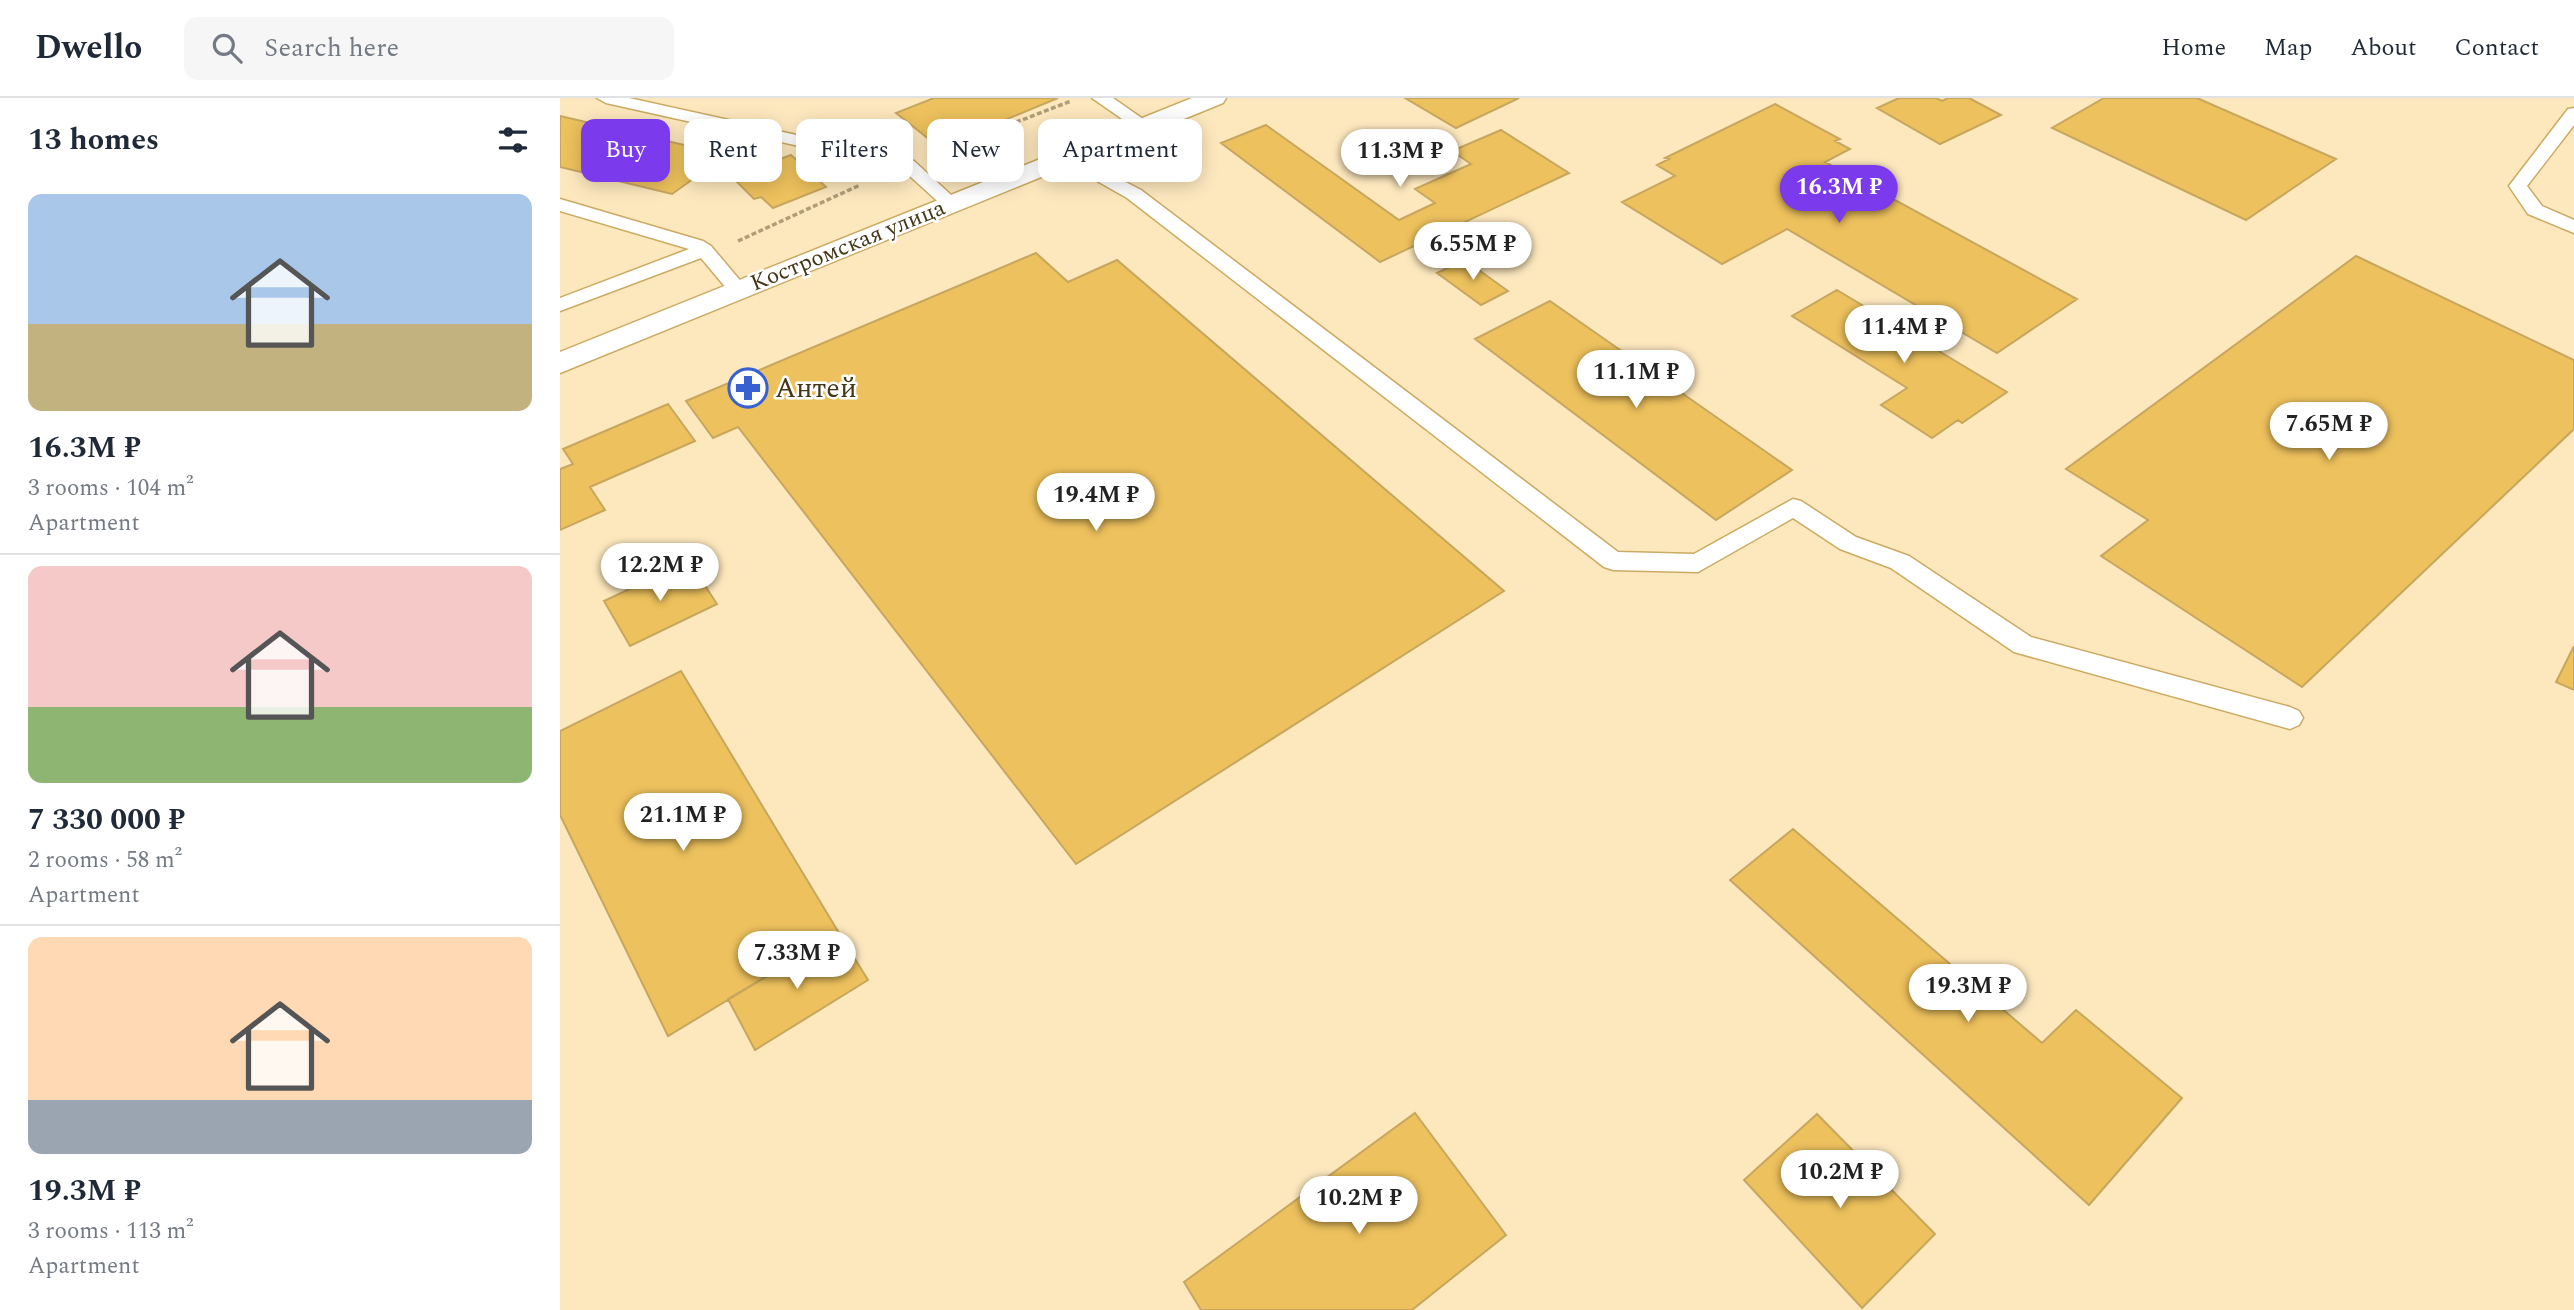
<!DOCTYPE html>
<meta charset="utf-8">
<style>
:root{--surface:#fff;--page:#f6f6f7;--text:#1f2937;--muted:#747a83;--line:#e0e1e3;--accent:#7c3aed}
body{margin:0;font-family:Spectral,serif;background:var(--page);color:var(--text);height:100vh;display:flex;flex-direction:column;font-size:26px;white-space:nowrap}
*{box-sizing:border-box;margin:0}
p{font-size:23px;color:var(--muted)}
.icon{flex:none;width:38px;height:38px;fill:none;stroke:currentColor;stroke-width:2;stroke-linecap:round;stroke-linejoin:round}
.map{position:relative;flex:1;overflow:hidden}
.sheet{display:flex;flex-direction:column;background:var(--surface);width:560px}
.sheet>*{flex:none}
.hud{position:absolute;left:21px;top:21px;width:665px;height:63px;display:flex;gap:14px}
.price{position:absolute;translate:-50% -60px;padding:0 16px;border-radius:24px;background:#fff;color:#222;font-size:23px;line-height:46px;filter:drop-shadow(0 2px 4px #0008)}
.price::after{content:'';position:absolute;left:50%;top:42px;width:21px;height:16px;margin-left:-10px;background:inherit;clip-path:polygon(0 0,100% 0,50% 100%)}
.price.on{background:var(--accent);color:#fff}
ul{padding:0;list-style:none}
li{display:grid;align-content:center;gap:14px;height:371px;padding:0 28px}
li+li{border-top:2px solid var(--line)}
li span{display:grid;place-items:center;height:217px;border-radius:14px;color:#555}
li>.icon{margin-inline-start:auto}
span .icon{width:126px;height:126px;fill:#fffc;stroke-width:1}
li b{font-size:30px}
h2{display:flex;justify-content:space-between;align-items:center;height:84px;padding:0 28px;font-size:30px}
.chip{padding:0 24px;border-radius:14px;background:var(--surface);box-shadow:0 4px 18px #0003;font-size:24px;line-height:63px}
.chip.on{background:var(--accent);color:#fff}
header{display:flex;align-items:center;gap:42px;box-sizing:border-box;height:98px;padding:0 35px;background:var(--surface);border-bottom:2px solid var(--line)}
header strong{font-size:33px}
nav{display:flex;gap:38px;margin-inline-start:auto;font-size:24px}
.search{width:490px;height:63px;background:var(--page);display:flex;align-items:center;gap:18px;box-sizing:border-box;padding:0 24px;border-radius:14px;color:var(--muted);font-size:26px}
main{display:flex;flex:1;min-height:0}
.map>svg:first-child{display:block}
</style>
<header>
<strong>Dwello</strong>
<div class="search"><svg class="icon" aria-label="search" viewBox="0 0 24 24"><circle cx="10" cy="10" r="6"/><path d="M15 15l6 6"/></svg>Search here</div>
<nav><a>Home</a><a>Map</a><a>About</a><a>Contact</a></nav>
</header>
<main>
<section class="sheet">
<h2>13 homes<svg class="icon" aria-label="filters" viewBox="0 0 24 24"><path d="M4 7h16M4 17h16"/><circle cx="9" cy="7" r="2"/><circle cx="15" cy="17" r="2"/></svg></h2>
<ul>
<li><span style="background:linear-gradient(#a9c7e8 60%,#c2b280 0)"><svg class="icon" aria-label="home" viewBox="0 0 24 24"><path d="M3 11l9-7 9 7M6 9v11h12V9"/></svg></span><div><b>16.3M ₽</b><p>3 rooms · 104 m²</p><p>Apartment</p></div></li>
<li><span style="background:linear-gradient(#f6c9c9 65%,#8fb573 0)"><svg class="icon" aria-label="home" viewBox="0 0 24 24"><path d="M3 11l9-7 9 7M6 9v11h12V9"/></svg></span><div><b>7 330 000 ₽</b><p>2 rooms · 58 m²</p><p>Apartment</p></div></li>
<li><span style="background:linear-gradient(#ffd9b3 75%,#9aa5b1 0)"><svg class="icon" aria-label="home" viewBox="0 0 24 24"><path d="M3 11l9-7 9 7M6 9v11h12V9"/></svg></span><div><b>19.3M ₽</b><p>3 rooms · 113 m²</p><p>Apartment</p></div></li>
</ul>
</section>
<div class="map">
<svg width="2014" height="1212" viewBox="0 0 2014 1212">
<rect width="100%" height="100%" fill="#fde8be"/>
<path fill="#edc15d" stroke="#c7a65e" stroke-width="2" d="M 374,0 L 498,0 L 379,49 L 336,15 Z
M 374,0 L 498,0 L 379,49 L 336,15 Z
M 845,0 L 959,0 L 896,30 Z
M 1339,0 L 1376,0 L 1382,3 L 1388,0 L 1409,0 L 1441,17 L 1380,46 L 1317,10 Z
M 1544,0 L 1637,0 L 1776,61 L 1686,122 L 1492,30 Z
M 1215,6 L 1280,41 L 1275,43 L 1290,51 L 1265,64 L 1517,201 L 1437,255 L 1227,131 L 1162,166 L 1062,104 L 1115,78 L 1097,67 L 1109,61 L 1105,60 Z
M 0,18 L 167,57 L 112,96 L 0,69 Z
M 706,27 L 839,122 L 875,105 L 855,91 L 911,66 L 892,53 L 941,32 L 1009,75 L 820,164 L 661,45 Z
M 231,57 L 266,89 L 213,110 L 201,99 L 194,101 L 172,79 Z
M 476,155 L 508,184 L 557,162 L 944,493 L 516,766 L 178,329 L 153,340 L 126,303 Z
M 1796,158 L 2014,262 L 2014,331 L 1742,589 L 1541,458 L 1588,422 L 1506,371 Z
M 905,162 L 948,193 L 921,207 L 877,175 Z
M 1277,192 L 1447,294 L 1402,325 L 1398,322 L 1372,340 L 1321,307 L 1347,290 L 1232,218 Z
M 990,203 L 1232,372 L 1156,422 L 915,241 Z
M 108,306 L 135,343 L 30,389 L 45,412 L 0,432 L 0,371 L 13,366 L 3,351 Z
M 129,463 L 157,506 L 70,548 L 44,503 Z
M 2014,548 L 2014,592 L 1996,584 Z
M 121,573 L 279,835 L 108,938 L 0,717 L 0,633 Z
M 1233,731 L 1482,945 L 1516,912 L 1622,1000 L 1529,1107 L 1170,782 Z
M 279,835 L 308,882 L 195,952 L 168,901 Z
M 855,1015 L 946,1137 L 852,1212 L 641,1212 L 624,1184 Z
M 1257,1016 L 1375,1136 L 1302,1210 L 1184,1082 Z"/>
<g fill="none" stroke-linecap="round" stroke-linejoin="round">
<g stroke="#cbaa62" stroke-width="3">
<path id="lane" d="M 37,0 L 69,0 L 354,63 L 401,106 L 399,110 L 385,110 L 342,71 L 46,5 Z
M 532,0 L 553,0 L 593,28 L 584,33 L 578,32 Z
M 2014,10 L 2014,27 L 1967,88 L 1982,108 L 2014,122 L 2014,135 L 1968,116 L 1949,88 L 2008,11 Z
M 508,54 L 581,92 L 1058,454 L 1134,456 L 1233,401 L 1241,403 L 1296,439 L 1349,458 L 1471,539 L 1730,609 L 1739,613 L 1743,620 L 1739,627 L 1730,631 L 1454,554 L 1331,470 L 1280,451 L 1233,420 L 1138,474 L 1053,472 L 1044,469 L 567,100 L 502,63 L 499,59 L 502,55 Z
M 0,101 L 143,143 L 151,148 L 189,193 L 186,197 L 172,197 L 141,160 L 0,213 L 0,200 L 129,151 L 0,113 Z"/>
</g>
<g stroke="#cbaa62" stroke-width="3">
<path id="primary" d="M 632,0 L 666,0 L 663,5 L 0,275 L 0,254 Z"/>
</g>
<path stroke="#b09e79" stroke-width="3.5" stroke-dasharray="5 2.5" stroke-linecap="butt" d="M 379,54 L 511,3
M 178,143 L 300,87"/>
<use href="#lane" fill="#fff" fill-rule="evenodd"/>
<use href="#primary" fill="#fff" fill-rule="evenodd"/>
</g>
<defs>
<g id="pharmacy-ring" transform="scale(2.0125)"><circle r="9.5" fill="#fff" stroke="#3761d1" stroke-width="1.5"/><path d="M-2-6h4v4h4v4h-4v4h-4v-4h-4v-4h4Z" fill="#3761d1"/></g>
</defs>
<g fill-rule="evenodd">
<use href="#pharmacy-ring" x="188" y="290"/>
</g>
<g text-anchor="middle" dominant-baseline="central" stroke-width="5" stroke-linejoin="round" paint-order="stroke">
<g font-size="23" fill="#443617" stroke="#fff">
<text transform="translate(288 148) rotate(-22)">Костромская улица</text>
</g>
<g font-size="28" fill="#443617" stroke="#fff" text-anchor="start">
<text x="215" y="290">Антей</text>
</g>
</g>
</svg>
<b class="price" style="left:840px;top:91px">11.3M ₽</b>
<b class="price on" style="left:1279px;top:127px">16.3M ₽</b>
<b class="price" style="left:913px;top:184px">6.55M ₽</b>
<b class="price" style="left:1344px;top:267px">11.4M ₽</b>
<b class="price" style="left:1076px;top:312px">11.1M ₽</b>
<b class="price" style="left:1769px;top:364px">7.65M ₽</b>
<b class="price" style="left:536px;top:435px">19.4M ₽</b>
<b class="price" style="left:100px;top:505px">12.2M ₽</b>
<b class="price" style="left:123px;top:755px">21.1M ₽</b>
<b class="price" style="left:237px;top:893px">7.33M ₽</b>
<b class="price" style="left:1408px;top:926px">19.3M ₽</b>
<b class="price" style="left:1280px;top:1112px">10.2M ₽</b>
<b class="price" style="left:799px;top:1138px">10.2M ₽</b>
<div class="hud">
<a class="chip on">Buy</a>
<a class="chip">Rent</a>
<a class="chip">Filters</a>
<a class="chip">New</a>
<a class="chip">Apartment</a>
</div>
</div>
</main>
